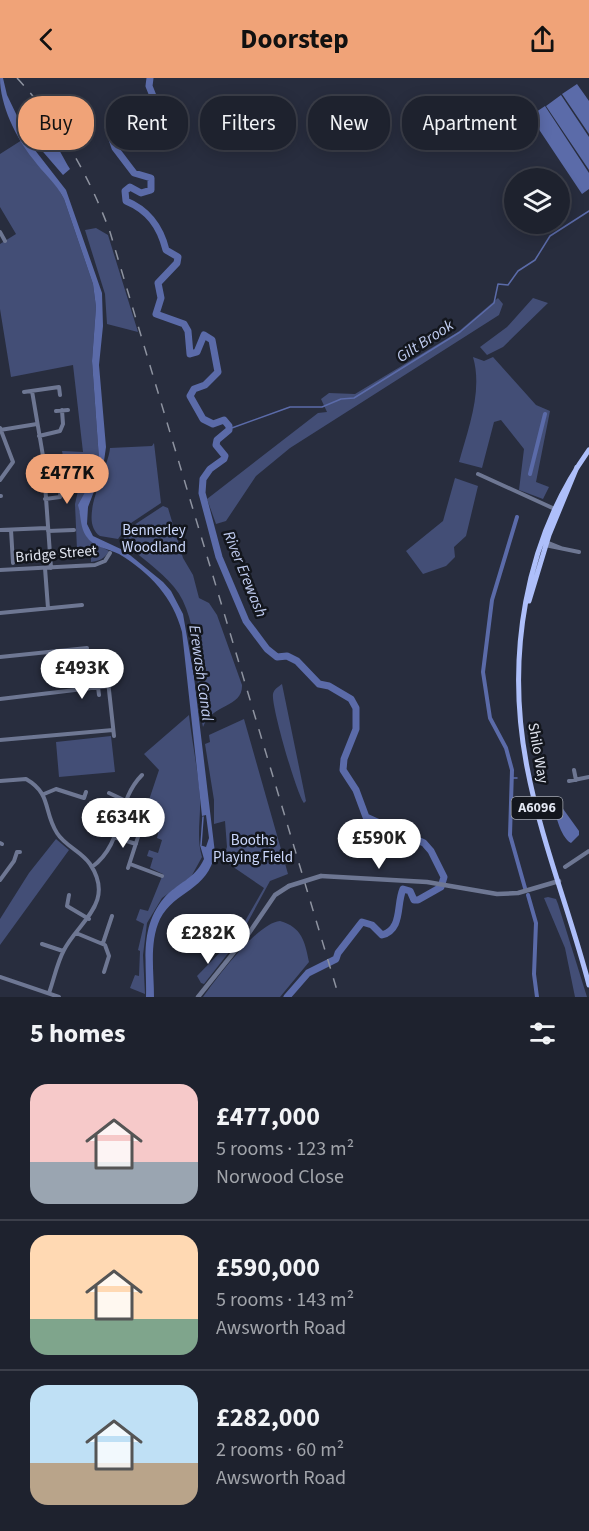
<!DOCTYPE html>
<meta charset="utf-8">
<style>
:root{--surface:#1e222e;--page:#262a36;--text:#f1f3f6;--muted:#a1a4aa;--line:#3c3f4a;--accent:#f0a378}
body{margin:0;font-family:"Source Sans 3",sans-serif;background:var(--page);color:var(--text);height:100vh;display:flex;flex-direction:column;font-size:22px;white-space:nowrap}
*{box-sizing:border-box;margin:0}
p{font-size:20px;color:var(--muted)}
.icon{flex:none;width:33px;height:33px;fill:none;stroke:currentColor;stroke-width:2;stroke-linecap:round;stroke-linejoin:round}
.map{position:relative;height:919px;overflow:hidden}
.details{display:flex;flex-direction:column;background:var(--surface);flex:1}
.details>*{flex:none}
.top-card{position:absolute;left:18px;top:18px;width:554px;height:54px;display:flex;gap:12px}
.fabs{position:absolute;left:504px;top:90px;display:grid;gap:12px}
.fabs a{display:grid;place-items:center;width:66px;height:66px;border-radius:50%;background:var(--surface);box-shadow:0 3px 15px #0003,0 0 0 2px var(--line);font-size:30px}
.price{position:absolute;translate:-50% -51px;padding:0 14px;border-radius:21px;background:#fff;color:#222;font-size:20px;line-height:39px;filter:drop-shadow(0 2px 3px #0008)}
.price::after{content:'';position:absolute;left:50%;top:36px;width:18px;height:14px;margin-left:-9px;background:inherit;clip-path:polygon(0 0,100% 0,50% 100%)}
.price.active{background:var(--accent);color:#111}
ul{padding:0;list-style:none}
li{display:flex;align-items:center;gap:18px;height:150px;padding:0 30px}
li+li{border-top:2px solid var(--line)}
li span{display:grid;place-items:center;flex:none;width:168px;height:120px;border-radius:18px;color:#555}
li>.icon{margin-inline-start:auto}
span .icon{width:72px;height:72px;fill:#fffc;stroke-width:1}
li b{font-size:26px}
h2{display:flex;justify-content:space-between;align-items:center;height:72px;padding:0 30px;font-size:26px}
.tag{padding:0 21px;border-radius:24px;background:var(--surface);box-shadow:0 3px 15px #0003,0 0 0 2px var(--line);font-size:21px;line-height:54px}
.tag.active{background:var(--accent);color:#111}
header{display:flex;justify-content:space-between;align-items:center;height:78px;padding:0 30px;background:var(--accent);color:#111;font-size:27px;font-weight:700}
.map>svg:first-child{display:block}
</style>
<header><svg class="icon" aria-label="back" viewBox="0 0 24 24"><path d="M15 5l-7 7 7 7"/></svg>Doorstep<svg class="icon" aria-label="share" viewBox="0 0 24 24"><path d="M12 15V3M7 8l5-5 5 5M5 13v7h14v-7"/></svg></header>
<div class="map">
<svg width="589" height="919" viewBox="0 0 589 919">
<rect width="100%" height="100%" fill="#282d3e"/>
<path fill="#434e76" d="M 22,62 C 34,84 53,99 64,121 L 93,206 L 96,229 L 92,283 L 99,381 L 79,431 L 87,459 L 92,464 L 109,473 C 105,480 100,483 91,484 L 91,472 L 77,472 L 75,426 L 82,395 L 66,395 L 62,373 L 83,374 L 73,287 L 11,299 L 0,231 L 0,166 L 16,156 L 0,129 L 0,76 Z
M 96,150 L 108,157 L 138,254 L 107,246 L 105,216 L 85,152 Z
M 498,220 L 503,226 L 499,237 L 290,370 L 256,398 L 226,443 L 216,446 L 207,421 L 318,335 L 327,334 L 321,321 L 329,315 L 355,316 L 458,254 Z
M 533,220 L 548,225 L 503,269 L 487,277 L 480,269 L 507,249 Z
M 473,279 L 484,283 L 493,279 L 536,327 L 550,333 L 536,404 L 549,409 L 543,421 L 519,412 L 524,371 L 501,342 L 494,344 L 482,390 L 459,384 C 468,351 483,313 473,279 Z
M 154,365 L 161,425 L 128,447 L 118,461 L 100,458 C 77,442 108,393 110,370 L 152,368 Z
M 455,400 L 478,408 L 466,458 L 454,469 L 455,479 L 446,488 L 423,496 L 406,473 L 443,443 Z
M 163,428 L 168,430 L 183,480 L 193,497 L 199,520 L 209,525 L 217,537 L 242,607 C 243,630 213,625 203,649 C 194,608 202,542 174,509 C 160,492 139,478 122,463 L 131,449 Z
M 282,606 L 306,723 L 304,725 C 297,717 271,628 273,616 C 274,611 278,609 282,606 Z
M 189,637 C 192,664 198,692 200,720 C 201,740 196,759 202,779 L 191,799 L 162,820 L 147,845 L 143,877 L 145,916 L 130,910 L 135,897 L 139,898 L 140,873 L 138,872 L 144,846 L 136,842 L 140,831 L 148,833 L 163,796 L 150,790 L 153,780 L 147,778 L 149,772 L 158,775 L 162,762 L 157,760 L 163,733 L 147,728 L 159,692 L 144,676 Z
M 244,641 L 288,796 L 270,803 L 237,864 L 204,906 L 201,905 L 197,898 L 237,857 L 264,810 L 223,782 L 227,769 L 225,743 L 214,746 L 214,722 L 205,666 L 210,664 L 209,657 Z
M 111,658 L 115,694 L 59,699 L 56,664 Z
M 56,761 L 69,772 L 0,867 L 0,841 L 29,795 Z
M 548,819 L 556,821 L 558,826 L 587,919 L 575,919 L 565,870 L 544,820 Z
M 280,843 C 302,849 305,864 309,884 L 280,919 L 203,919 C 217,900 257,845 280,843 Z"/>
<path fill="#5b6ba9" d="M 0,0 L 3,0 L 7,17 L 31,67 L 66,112 L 102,215 L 103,248 L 99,287 L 106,369 L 103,390 L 88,429 L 87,446 L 93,458 L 125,473 L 163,504 L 171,513 L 183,536 L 194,599 L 215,775 C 208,813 175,812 160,841 C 149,865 154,893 154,919 L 146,919 C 147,883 139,850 164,820 C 177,805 195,801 204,781 L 200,767 L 206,769 L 209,760 L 206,737 L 202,738 L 182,554 C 173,519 150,495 119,476 C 107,470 94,470 86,458 C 80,449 81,437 78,427 L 95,396 L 99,381 L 92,283 L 96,229 L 93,206 L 64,121 C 56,105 43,95 33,81 C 16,60 0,27 0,0 Z
M 577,6 L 589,23 L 589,56 L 562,16 Z
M 561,17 L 589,59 L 589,92 L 546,28 Z
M 545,28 L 589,95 L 589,111 L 582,116 L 530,38 Z
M 23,32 C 47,42 57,70 70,91 L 63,97 L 38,68 Z
M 556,721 L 579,753 L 579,757 L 571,765 C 560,759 555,734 552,722 Z"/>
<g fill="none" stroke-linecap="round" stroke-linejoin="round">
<path stroke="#5b6ba9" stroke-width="1.5" d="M 229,351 L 290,329 L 322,329 L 341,321 L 354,320 L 460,254 L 494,225 L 498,206 L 508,207 L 518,193 L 535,182 L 550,158 L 589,133
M 512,700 L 517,700
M 201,767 L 203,739"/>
<path stroke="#5b6ba9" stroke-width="4" d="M 530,396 L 545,336
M 517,439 L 492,522 L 483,594 L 490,640 L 506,670 L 512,692 L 510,757 L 525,810
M 528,817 L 536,845 L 534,896 L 537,919"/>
<path stroke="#5b6ba9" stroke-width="7" d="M 150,0 L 149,8 L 155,23 L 131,27 L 133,46 L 108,49 L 115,70 L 134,95 L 151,100 L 151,112 L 141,115 L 130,109 L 125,113 L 126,123 C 148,132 160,148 166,172 L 178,179 L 177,185 L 158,205 L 161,220 L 156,236 L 184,246 L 188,253 L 190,276 L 197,274 L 204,257 L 212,262 L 218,294 L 205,307 L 194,311 L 190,318 L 203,341 L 213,346 L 224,342 L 229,348 L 229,352 L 217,362 L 216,367 L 225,378 L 224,381 L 210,391 L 203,401 L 202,415 L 219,479 L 246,543 L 267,571 L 277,579 L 287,578 L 297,583 L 319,606 L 329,608 L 351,621 L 356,630 L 356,651 L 344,681 L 343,692 L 356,712 L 366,739 L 424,765 L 431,773 L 444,799 L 441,809 L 418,822 L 414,822 L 410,813 L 403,811 C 396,827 403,851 382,857 L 372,847 L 362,844 L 338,875 L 336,881 L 308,895 L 287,919"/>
<path stroke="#6e7793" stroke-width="4" d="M 0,154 L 5,163
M 32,313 L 43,378 L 51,490
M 24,314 L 59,309 L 60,317
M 56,333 L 68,332
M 0,350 L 13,384 L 0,402
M 0,352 L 37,346
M 39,358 L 60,353 L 63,346 L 62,332
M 478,396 L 557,432
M 0,418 L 1,418
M 45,421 L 60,419 L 61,408
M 0,452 L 47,450
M 11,452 L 13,485
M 48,453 L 74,452
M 546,464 L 561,470
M 545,467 L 579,474
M 45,490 L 48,530
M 0,492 L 95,487 L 105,483 L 110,475
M 0,535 L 82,527
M 0,579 L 87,570
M 108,603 L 114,658
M 98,609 L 99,617
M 0,621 L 108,608
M 0,662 L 113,652
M 574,692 L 576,702
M 0,703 L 26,701 C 52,716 43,733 57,755 C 65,768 81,773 90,786 C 116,825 78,844 64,872 C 57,885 54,901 49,915
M 569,703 L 589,699
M 109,715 L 126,723
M 44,716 L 56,711 L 84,720 L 86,714
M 89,743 L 117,751
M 114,759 L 136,766
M 0,765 L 2,766
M 130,786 L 162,798
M 92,789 C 125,765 115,724 142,697
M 565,789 L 589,773
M 128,790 L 138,759
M 0,802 L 14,783 L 17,774 L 20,774
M 69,817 L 67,828 L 89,841
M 76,855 L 105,867 L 109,878 L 104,894
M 103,865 L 112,838
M 42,866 L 63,873
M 0,899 L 59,919"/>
<path stroke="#6e7793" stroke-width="4.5" d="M 321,798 L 427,804 L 497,816 L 518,815 L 559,803
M 198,919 L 247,858 L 275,817 L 289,808"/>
<path stroke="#aebffa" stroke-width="5" d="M 589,372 C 524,463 506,580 527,689 C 541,763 570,834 589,907
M 529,523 L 549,457 L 577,389"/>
<path stroke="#8e93a0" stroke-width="1.5" stroke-dasharray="10 10" stroke-linecap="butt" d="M 17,0 C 59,45 89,97 110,154 L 339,919"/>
<path stroke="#6e7793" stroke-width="4.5" d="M 289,808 L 321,798"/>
</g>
<g text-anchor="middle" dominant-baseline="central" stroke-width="5" stroke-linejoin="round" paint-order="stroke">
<rect fill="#13161d" stroke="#a4a8b1" stroke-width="1.5" x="511.5" y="719" width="51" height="22" rx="4.5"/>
<g font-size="14" font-weight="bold" fill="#e2e6f1">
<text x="537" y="730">A6096</text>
</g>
<g font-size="15" fill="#ccd8fc" stroke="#13161d">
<text x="154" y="452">Bennerley<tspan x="154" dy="17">Woodland</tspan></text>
<text x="253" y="762">Booths<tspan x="253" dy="17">Playing Field</tspan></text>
</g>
<g font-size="15" fill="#e2e6f1" stroke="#13161d">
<text transform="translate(56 476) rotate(-5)">Bridge Street</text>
<text transform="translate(538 675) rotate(80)">Shilo Way</text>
</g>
<g font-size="16" font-style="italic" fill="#c0ccf0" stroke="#13161d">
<text transform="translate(425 263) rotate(-33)">Gilt Brook</text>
<text transform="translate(245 496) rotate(68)">River Erewash</text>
<text transform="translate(201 595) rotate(82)">Erewash Canal</text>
</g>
</g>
</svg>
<div class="fabs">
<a><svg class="icon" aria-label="layers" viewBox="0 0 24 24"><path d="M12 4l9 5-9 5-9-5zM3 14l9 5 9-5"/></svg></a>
</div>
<b class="price active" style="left:67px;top:427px">£477K</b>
<b class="price" style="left:82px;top:622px">£493K</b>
<b class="price" style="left:123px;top:771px">£634K</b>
<b class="price" style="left:379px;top:792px">£590K</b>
<b class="price" style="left:208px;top:887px">£282K</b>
<div class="top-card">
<a class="tag active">Buy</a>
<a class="tag">Rent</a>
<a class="tag">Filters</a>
<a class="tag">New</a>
<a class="tag">Apartment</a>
</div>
</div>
<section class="details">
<h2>5 homes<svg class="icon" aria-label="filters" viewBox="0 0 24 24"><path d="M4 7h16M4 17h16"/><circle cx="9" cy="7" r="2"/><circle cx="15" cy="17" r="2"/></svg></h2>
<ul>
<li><span style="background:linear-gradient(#f6c9c9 65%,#9aa5b1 0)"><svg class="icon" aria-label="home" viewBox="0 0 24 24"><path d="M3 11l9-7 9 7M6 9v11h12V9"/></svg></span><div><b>£477,000</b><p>5 rooms · 123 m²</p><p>Norwood Close</p></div></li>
<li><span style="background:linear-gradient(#ffd9b3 70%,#7fa58c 0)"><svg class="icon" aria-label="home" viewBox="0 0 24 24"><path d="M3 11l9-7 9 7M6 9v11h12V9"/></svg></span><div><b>£590,000</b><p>5 rooms · 143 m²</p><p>Awsworth Road</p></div></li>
<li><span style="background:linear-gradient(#bfe0f5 65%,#b9a48a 0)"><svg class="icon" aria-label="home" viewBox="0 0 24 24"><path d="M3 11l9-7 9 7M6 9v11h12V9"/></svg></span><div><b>£282,000</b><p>2 rooms · 60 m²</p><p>Awsworth Road</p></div></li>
</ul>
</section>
